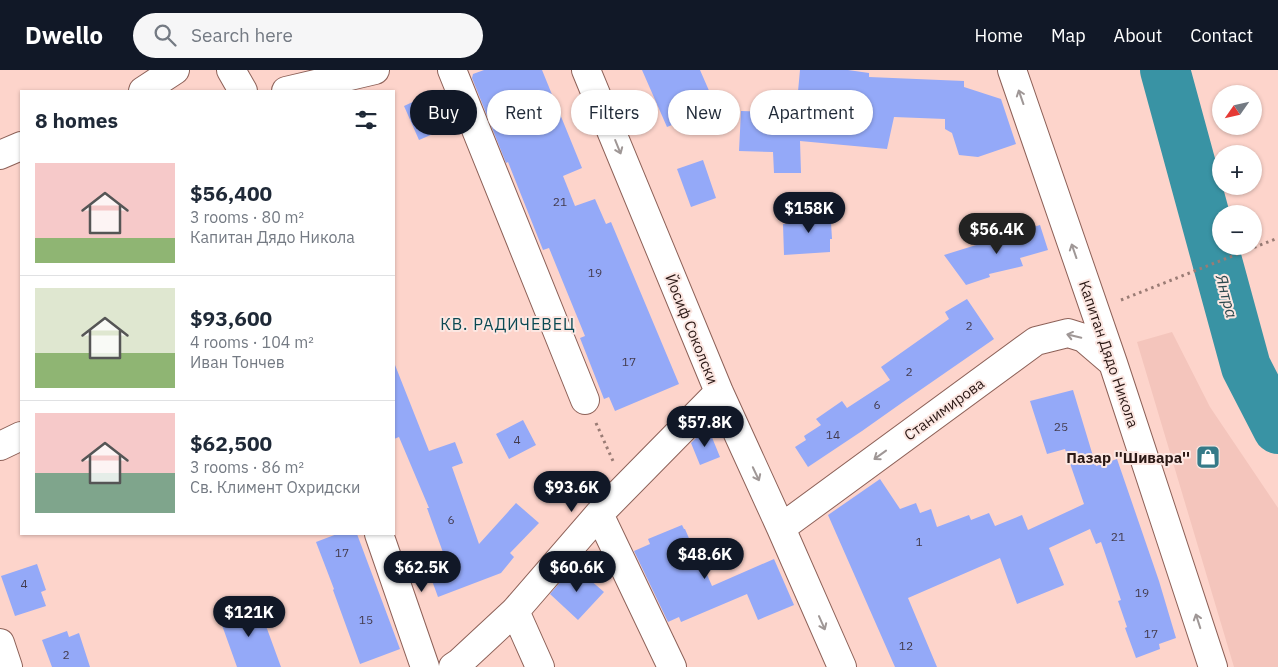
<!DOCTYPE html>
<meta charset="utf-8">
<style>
:root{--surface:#fff;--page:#f6f6f7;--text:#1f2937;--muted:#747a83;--line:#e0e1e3;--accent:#111827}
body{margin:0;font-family:"IBM Plex Sans",sans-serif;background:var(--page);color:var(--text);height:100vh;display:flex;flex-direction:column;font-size:19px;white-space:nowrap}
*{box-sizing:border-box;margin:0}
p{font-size:16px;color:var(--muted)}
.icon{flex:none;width:28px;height:28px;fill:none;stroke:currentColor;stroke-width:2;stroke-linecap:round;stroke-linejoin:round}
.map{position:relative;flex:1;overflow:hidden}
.panel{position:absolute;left:20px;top:20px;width:375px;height:445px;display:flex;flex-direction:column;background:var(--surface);border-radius:0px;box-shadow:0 1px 4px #0004}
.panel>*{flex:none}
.hud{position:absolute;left:410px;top:20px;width:475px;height:45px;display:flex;gap:10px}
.needle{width:32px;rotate:236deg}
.fabs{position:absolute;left:1212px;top:15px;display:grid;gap:10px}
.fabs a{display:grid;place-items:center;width:50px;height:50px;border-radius:50%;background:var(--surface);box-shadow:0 1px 4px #0004;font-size:25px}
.price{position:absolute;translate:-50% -42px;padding:0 11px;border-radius:18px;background:var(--accent);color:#fff;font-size:16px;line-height:32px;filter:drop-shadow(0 1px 2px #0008)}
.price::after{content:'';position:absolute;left:50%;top:30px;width:15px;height:11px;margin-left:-8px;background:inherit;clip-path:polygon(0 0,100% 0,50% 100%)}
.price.current{background:#222;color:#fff}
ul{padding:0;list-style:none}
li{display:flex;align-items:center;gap:15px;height:125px;padding:0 15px}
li+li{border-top:1px solid var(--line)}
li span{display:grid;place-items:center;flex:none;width:140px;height:100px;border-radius:0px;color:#555}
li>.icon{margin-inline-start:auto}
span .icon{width:60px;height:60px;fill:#fffc;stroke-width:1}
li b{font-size:21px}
h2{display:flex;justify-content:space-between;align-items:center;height:60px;padding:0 15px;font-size:21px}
.pill{padding:0 18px;border-radius:22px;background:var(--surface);box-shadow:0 1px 4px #0004;font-size:18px;line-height:45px}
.pill.current{background:var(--accent);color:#fff}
header{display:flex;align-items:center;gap:30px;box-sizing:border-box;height:70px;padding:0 25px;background:var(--accent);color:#fff}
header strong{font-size:24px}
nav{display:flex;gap:28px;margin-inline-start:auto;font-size:18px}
.search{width:350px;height:45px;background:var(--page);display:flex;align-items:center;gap:12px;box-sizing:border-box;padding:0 18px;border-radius:28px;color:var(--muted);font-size:19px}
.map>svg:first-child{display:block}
</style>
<header>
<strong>Dwello</strong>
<div class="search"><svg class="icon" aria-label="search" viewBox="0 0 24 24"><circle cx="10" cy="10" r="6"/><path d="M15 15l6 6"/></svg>Search here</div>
<nav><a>Home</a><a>Map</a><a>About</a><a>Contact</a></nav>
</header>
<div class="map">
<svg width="1278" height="597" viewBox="0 0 1278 597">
<rect width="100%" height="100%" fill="#fdd4cb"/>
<path fill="#f4c5bc" d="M 1172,262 L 1210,337 L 1278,438 L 1278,597 L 1234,597 L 1137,272 Z"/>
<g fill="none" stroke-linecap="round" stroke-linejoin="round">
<path stroke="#3993a4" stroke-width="50" d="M 1165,0 L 1246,297 L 1278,359"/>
</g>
<path fill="#94a9f8" d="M 484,0 L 542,0 L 582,98 L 563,106 L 575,136 L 595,129 L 606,154 L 611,152 L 679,314 L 615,341 L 609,327 L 604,329 L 580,268 L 585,266 L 549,178 L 543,180 L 508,92 L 506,93 L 472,8 L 473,4 Z
M 642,0 L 700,0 L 717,39 L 688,52 L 687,49 L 667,57 Z
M 800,0 L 848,0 L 869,3 L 869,7 L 964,11 L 964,17 L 1001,29 L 1016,74 L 978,87 L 959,85 L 952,63 L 945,59 L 945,49 L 894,47 L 887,79 L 800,71 L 801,103 L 774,103 L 773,82 L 739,81 L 741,41 L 796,43 Z
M 432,23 L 447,58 L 419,70 L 404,36 Z
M 703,90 L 716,128 L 691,137 L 677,99 Z
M 830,136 L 832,169 L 830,169 L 830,182 L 784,185 L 783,154 L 810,153 L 809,138 Z
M 1040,155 L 1048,180 L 1020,188 L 1023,196 L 989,204 L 990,207 L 966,215 L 944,185 Z
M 967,229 L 994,269 L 903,332 L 862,361 L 808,397 L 795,377 L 806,370 L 804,366 L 821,355 L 816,349 L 842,331 L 847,338 L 890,310 L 881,297 L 949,249 L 945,242 Z
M 395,295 L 429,381 L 455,372 L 463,393 L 452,397 L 479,474 L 516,433 L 539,453 L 510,483 L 514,487 L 501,503 L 438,527 L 427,497 L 445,488 L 427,438 L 429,438 L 399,367 L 394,369 L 394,296 Z
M 1073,320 L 1096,396 L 1117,389 L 1159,511 L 1176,568 L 1159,574 L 1160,579 L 1136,588 L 1125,558 L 1127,557 L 1118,531 L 1121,530 L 1101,472 L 1096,474 L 1090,459 L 1049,478 L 1064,515 L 1017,534 L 1000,488 L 908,528 L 937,597 L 895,597 L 828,445 L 880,409 L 900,439 L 916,433 L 920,443 L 931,439 L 937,457 L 969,445 L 971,450 L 989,443 L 995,456 L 1022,445 L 1028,460 L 1084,434 L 1065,379 L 1047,384 L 1030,331 Z
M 523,350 L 536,375 L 509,389 L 496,364 Z
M 709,360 L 720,387 L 700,395 L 691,373 L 699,365 Z
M 682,455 L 684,459 L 685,459 L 691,473 L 693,472 L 712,516 L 774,489 L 794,535 L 758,550 L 747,524 L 681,552 L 679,547 L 668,552 L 634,481 L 650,474 L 648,469 Z
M 337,464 L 357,464 L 400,579 L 360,594 L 333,520 L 334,519 L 316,472 Z
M 37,494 L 46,520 L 41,522 L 46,536 L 15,546 L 1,506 Z
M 574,496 L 604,522 L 578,550 L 550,524 Z
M 253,532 L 258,546 L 262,545 L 281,597 L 237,597 L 218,544 Z
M 67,561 L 69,567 L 79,563 L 90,597 L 52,597 L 42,570 Z"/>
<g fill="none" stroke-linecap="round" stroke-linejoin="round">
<g stroke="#8d6158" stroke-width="30">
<path id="minor" d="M 231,0 L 243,21
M 452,0 L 585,330
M 586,0 L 719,322 L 781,458 L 842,597
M 1012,0 L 1113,293 L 1213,597
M 143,21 L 175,0
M 286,21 L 375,0
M 0,85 L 21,76
M 0,376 L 21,366
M 599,444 L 672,597
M 781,458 L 1036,271 L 1068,263 L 1084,268 L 1112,292
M 379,464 L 425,597
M 515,541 L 540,597
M 0,573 L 8,597
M 453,597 L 459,593 L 515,541 L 599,444 L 719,322"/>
</g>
<path stroke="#9a7c75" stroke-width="3" stroke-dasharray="2.5 4" stroke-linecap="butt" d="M 1121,230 L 1278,168
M 596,353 L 613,391"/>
<use href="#minor" stroke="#fff" stroke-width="28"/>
</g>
<defs><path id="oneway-shaft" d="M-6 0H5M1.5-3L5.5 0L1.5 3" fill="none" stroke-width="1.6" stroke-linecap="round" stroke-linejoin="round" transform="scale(1.25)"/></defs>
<g stroke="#9f9796">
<use href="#oneway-shaft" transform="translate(1021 27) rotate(-109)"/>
<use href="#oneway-shaft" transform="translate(618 77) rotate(68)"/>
<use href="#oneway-shaft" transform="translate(1074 181) rotate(-109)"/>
<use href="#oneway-shaft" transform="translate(1074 266) rotate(-167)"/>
<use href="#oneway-shaft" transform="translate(880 385) rotate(144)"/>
<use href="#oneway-shaft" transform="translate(756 404) rotate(65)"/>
<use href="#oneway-shaft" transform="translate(1198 551) rotate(-108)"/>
<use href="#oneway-shaft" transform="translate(822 553) rotate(66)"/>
</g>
<defs>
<g id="shop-square" transform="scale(1.25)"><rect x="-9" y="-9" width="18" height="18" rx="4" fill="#357a88" stroke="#fce7e2"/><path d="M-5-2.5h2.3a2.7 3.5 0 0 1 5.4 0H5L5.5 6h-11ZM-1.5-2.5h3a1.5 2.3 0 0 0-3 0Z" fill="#fff"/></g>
</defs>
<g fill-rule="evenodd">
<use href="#shop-square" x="1208" y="387"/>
</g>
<g text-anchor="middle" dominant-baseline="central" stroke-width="4" stroke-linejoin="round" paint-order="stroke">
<g font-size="12" fill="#443c4e">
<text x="560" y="131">21</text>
<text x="595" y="202">19</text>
<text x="969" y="255">2</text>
<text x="629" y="291">17</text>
<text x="909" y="301">2</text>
<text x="877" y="334">6</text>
<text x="1061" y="356">25</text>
<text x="833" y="364">14</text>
<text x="517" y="369">4</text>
<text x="451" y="449">6</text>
<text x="1118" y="466">21</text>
<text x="919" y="471">1</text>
<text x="342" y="482">17</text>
<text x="24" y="513">4</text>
<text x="1142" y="522">19</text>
<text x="366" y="549">15</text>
<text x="1151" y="563">17</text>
<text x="906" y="575">12</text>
<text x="66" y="584">2</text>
</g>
<g font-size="15" fill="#2a1815" stroke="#fce7e2">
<text transform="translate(692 259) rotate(68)">Йосиф Соколски</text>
<text transform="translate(1109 284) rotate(71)">Капитан Дядо Никола</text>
<text transform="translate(944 339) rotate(-36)">Станимирова</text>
</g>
<g font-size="15" font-weight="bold" fill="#2a1815" stroke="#fce7e2" text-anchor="end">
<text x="1190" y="387">Пазар ''Шивара''</text>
</g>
<g font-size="16" font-style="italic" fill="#2d4a4f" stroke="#fce7e2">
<text transform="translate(1227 226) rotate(75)">Янтра</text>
</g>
<g font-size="16" letter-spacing="1" fill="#0a4852" stroke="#fce7e2">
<text x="508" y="254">КВ. РАДИЧЕВЕЦ</text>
</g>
</g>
</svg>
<div class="fabs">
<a><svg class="needle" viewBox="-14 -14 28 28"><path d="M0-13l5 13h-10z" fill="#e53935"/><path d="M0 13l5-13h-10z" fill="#747a83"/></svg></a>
<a>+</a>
<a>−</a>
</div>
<b class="price" style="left:809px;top:164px">$158K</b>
<b class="price current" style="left:997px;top:185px">$56.4K</b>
<b class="price" style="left:705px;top:378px">$57.8K</b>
<b class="price" style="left:572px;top:443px">$93.6K</b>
<b class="price" style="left:705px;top:510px">$48.6K</b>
<b class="price" style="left:422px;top:523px">$62.5K</b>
<b class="price" style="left:577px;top:523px">$60.6K</b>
<b class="price" style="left:249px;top:568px">$121K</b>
<div class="hud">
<a class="pill current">Buy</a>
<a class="pill">Rent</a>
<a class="pill">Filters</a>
<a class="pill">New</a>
<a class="pill">Apartment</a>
</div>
<section class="panel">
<h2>8 homes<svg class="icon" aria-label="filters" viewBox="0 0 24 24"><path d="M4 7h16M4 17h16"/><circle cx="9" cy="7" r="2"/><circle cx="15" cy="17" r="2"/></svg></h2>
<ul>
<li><span style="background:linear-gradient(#f6c9c9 75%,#8fb573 0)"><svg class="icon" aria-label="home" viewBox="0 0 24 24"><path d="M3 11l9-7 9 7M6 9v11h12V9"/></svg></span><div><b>$56,400</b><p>3 rooms · 80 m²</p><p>Капитан Дядо Никола</p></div></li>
<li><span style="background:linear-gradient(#dfe7d0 65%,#8fb573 0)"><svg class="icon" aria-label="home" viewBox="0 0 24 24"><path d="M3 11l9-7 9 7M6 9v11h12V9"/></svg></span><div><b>$93,600</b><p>4 rooms · 104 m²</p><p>Иван Тончев</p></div></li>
<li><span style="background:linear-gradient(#f6c9c9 60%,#7fa58c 0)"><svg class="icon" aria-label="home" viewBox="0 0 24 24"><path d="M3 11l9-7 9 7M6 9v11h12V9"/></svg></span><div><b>$62,500</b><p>3 rooms · 86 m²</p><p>Св. Климент Охридски</p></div></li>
</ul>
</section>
</div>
